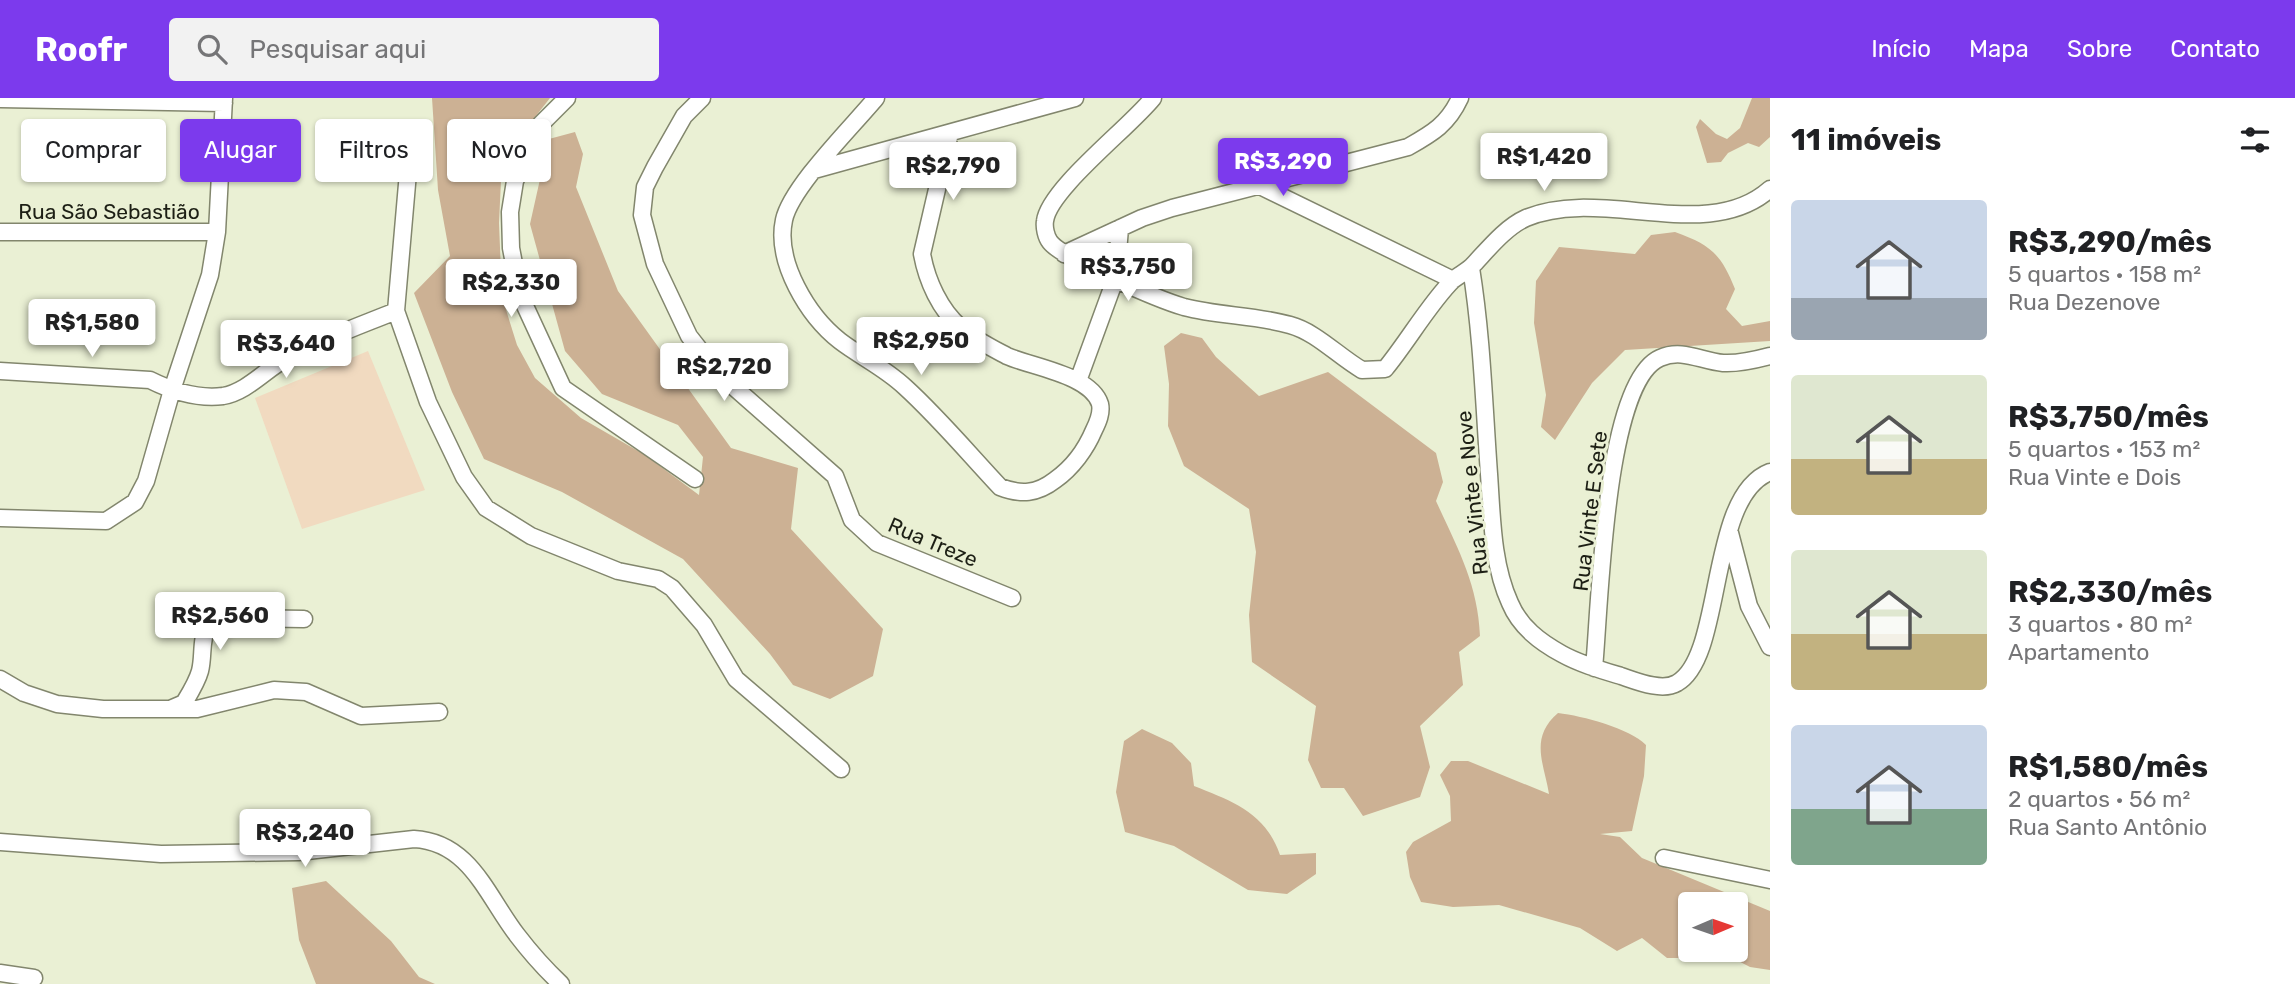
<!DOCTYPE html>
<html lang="pt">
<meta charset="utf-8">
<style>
:root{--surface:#fff;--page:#f2f2f2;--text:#202124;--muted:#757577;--accent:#7c3aed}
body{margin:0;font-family:Rubik,sans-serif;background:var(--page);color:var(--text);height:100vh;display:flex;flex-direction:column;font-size:26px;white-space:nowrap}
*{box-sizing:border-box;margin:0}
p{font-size:23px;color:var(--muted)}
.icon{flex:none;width:38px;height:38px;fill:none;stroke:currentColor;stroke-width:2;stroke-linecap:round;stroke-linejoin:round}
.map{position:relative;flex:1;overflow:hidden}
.details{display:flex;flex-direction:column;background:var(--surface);width:525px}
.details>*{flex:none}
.top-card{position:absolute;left:21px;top:21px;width:665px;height:63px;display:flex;gap:14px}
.needle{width:46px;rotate:88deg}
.buttons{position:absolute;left:1678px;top:794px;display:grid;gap:14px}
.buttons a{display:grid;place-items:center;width:70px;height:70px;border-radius:7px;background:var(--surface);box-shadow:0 2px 5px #0004;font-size:35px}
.price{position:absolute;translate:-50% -60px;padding:0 16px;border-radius:7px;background:#fff;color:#222;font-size:23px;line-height:46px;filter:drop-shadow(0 2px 4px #0008)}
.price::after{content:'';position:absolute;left:50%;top:42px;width:21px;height:16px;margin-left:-10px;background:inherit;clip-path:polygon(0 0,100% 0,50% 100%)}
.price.active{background:var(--accent);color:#fff}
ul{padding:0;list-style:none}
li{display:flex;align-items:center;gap:21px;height:175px;padding:0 21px}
li span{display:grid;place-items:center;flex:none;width:196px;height:140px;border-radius:7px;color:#555}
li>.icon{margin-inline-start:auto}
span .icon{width:84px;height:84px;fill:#fffc;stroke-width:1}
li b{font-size:30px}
h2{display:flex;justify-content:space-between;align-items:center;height:84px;padding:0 21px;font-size:30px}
.tag{padding:0 24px;border-radius:7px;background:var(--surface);box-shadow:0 2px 5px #0004;font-size:24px;line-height:63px}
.tag.active{background:var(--accent);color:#fff}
header{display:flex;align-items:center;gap:42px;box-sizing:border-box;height:98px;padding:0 35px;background:var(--accent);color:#fff}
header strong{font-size:33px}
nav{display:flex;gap:38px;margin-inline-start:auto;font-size:24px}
.search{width:490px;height:63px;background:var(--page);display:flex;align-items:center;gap:18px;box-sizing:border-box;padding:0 24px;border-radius:7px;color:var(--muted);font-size:26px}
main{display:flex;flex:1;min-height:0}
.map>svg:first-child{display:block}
</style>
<header>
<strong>Roofr</strong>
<div class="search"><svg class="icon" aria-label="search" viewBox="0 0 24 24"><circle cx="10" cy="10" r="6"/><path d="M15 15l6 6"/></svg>Pesquisar aqui</div>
<nav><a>Início</a><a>Mapa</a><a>Sobre</a><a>Contato</a></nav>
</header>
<main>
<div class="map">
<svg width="1770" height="886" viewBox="0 0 1770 886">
<rect width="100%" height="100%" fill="#eaf0d4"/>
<path fill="#f1dac0" d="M 368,253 L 425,392 L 302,431 L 255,300 Z"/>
<path fill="#ccb194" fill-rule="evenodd" d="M 432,0 L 550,0 L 502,61 L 499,125 L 502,199 L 517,247 L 535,280 L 581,320 L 645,357 L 699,397 L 703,359 L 678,327 L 602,296 L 565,253 L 530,126 L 549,41 L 575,34 L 583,56 L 576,89 L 618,193 L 731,350 L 798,370 L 791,431 L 883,531 L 873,578 L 830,601 L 793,587 L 770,556 L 683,461 L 562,394 L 484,361 L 452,294 L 414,195 L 450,158 L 438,92 Z
M 1752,0 L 1770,0 L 1770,39 L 1759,49 L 1748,45 L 1728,55 L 1721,64 L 1707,65 L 1696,29 L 1700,21 L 1716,36 L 1727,41 L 1740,30 Z
M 1675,134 C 1711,147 1721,156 1735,191 L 1726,211 L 1742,228 L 1770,223 L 1770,243 L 1625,252 L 1592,285 L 1555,342 L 1541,329 L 1546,297 L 1534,225 L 1536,183 L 1559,149 L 1635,156 L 1651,137 Z
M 1181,235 L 1202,240 L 1216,259 L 1259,298 L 1328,274 L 1436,355 L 1443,384 L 1436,403 C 1457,449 1478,486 1480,538 L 1459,554 L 1463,587 L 1420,628 L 1430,669 L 1420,699 L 1363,718 L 1344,690 L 1321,690 L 1308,662 L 1316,608 L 1252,564 L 1249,517 L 1256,454 L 1249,411 L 1184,368 L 1168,328 L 1169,286 L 1164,248 Z
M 1558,615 C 1583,618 1629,630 1646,647 L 1644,678 L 1632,733 L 1600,736 L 1620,739 L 1642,760 L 1770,813 L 1770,872 L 1750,869 L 1719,853 L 1698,860 L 1667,860 L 1642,840 L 1617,853 L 1580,830 L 1499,807 L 1453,809 L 1421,804 L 1410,779 L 1406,754 L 1413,744 L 1451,723 L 1450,698 L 1440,677 L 1451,663 L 1468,663 L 1549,696 C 1544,665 1529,640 1558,615 ZM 1690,807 L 1736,807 L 1736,852 L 1690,852 Z
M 1142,631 L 1172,645 L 1191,665 L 1194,688 C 1232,703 1266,715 1280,757 L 1316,755 L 1316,776 L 1287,796 L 1248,792 L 1174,748 L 1125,734 L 1116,694 L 1124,643 Z
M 326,783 L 391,843 L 419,879 L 435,886 L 316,886 L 299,842 L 292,790 Z"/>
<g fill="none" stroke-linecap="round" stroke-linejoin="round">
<g stroke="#82866d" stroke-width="19">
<path id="street" d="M 567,0 L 541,26 L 515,83 L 510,114 L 511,150 L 520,197 L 563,290 L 695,381
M 702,0 L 684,18 L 655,69 L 645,89 L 642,117 L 655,166 L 689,238 L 718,275 L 835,378 L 852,422 L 877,445 L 1012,500
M 876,0 C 853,28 791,89 784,122 C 775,164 808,218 840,243 C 861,259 885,270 905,289 C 939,320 969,356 1000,389 C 1021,397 1037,396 1055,382 C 1072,370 1086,351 1094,332 C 1098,324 1102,315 1100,306 C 1091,277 1032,269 1007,258 C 992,250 974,241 961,230 C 940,212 927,183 922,156 L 950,35
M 1153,0 C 1130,29 1049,91 1045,123 C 1044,129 1046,139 1050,144 C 1063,161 1160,202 1184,209 C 1218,218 1255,217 1290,227 C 1316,234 1338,258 1362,272 L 1385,271 C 1406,246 1431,203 1453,182 C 1460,176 1468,173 1474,166 C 1489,150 1506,129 1526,120 C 1601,88 1707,147 1770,91
M 0,1 L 224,5
M 411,40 L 396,213 L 428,304 L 464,379 L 486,410 L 531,438 L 618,473 L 658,481 L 672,490 L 704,527 L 736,581 L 841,671
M 814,72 L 1075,0
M 1258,87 L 1453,182
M 0,134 L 217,134
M 1064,156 L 1142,120 L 1172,110 L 1408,49 C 1433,35 1448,26 1460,0
M 1471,170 C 1482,238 1484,307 1489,376 C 1492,418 1492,466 1510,505 C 1520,529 1540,544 1562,556 C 1580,566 1601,572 1621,578 C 1636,583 1662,594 1677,585 C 1725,558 1707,398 1770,374
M 0,273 L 150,282 C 172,293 198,301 223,298 C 247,294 266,271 287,260 C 322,241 359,228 396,213
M 1078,283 L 1116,179 L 1120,130
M 0,420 L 106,423 L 135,404 L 146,383 L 172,292 L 210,177 L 217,134 L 224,0
M 1730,435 L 1749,508 L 1770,549
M 1594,570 C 1600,511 1604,284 1660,260 C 1682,250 1701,263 1723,265 C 1739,266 1755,262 1770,258
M 0,581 L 24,595 L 57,606 L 103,611 L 197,611 L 274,592 L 306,594 L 361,618 L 439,614
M 170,611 L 184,605 C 190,595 197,584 200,573 C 204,557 200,543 208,527 L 246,520 L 304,521
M 0,744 L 161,756 L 298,754 L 414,741 C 470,744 487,798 517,837 C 530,854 545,871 561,886
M 1664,760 L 1770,782
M 0,875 L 34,880"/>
</g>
<use href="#street" stroke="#fff" stroke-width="16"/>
</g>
<g text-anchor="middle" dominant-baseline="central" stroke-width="6" stroke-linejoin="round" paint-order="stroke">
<g font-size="21" fill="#1d1f15" stroke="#eaf0d4">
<text x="109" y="113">Rua São Sebastião</text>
<text transform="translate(1472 395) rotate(-96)">Rua Vinte e Nove</text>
<text transform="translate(1590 413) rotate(-83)">Rua Vinte E Sete</text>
<text transform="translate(933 444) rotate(23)">Rua Treze</text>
</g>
</g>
</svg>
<div class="buttons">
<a><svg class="needle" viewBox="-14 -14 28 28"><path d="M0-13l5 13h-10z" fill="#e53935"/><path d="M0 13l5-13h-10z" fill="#757577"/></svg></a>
</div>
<b class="price" style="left:1544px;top:95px">R$1,420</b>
<b class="price active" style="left:1283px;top:100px">R$3,290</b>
<b class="price" style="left:953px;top:104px">R$2,790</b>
<b class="price" style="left:1128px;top:205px">R$3,750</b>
<b class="price" style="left:511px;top:221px">R$2,330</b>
<b class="price" style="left:92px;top:261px">R$1,580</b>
<b class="price" style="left:921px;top:279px">R$2,950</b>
<b class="price" style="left:286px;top:282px">R$3,640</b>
<b class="price" style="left:724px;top:305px">R$2,720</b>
<b class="price" style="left:220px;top:554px">R$2,560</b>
<b class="price" style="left:305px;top:771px">R$3,240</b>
<div class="top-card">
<a class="tag">Comprar</a>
<a class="tag active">Alugar</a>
<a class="tag">Filtros</a>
<a class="tag">Novo</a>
</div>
</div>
<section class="details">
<h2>11 imóveis<svg class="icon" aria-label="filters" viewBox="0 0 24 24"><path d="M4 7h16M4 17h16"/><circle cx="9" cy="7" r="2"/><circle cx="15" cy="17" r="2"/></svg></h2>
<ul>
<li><span style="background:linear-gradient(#c9d6e8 70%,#9aa5b1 0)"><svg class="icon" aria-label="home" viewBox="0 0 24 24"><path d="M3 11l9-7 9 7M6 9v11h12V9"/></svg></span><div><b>R$3,290/mês</b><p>5 quartos · 158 m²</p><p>Rua Dezenove</p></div></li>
<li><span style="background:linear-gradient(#dfe7d0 60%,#c2b280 0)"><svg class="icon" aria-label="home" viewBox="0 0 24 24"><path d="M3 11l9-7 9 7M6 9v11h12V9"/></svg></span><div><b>R$3,750/mês</b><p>5 quartos · 153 m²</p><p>Rua Vinte e Dois</p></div></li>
<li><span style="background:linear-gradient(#dfe7d0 60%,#c2b280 0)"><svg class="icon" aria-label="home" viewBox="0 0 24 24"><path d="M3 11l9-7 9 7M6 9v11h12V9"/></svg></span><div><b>R$2,330/mês</b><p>3 quartos · 80 m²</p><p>Apartamento</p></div></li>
<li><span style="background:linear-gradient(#c9d6e8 60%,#7fa58c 0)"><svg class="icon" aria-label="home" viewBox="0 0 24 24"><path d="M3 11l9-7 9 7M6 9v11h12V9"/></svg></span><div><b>R$1,580/mês</b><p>2 quartos · 56 m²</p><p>Rua Santo Antônio</p></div></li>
</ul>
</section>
</main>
